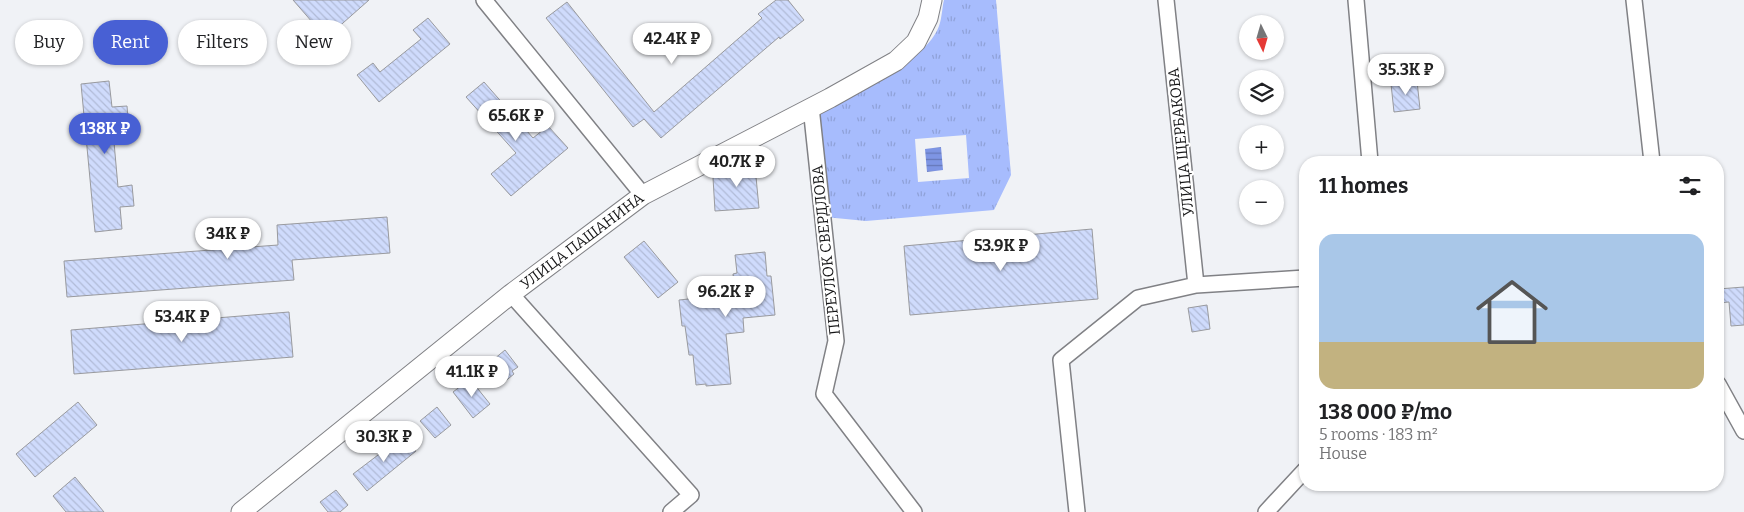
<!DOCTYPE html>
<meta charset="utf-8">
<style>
:root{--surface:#fff;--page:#f2f2f2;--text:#202124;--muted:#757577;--accent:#4860d4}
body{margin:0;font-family:Bitter,serif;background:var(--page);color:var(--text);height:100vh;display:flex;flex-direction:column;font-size:19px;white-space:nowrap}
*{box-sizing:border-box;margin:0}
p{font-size:16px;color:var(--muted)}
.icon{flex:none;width:28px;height:28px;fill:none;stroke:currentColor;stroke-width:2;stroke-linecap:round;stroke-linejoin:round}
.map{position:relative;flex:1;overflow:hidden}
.sheet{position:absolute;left:1299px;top:156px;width:425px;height:335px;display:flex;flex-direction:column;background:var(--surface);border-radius:20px;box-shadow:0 1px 4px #0004}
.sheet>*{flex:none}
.hud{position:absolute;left:15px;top:20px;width:475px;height:45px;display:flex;gap:10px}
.needle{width:32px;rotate:175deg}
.tools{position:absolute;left:1239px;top:15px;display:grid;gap:10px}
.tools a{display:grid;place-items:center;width:45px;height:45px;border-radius:50%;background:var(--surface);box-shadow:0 1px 4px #0004;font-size:25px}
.price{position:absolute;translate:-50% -42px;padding:0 11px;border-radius:18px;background:#fff;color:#222;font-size:16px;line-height:32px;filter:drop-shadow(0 1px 2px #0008)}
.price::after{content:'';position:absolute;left:50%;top:30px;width:15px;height:11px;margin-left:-8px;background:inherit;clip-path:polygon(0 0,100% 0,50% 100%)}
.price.current{background:var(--accent);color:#fff}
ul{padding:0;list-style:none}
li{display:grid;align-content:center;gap:10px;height:265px;padding:0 20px}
li span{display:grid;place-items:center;height:155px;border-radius:15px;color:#555}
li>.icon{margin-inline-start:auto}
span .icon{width:90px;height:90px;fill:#fffc;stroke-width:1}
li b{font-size:21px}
h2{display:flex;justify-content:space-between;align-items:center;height:60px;padding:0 20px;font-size:21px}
.pill{padding:0 18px;border-radius:22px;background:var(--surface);box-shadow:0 1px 4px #0004;font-size:18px;line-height:45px}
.pill.current{background:var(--accent);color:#fff}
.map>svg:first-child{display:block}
</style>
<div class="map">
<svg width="1744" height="512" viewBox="0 0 1744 512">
<defs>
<pattern id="grass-tufts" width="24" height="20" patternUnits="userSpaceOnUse" patternTransform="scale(1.25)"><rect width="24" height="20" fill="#a7bcfd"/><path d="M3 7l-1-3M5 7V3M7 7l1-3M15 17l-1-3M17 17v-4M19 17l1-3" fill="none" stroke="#8fa1d8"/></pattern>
<pattern id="water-rules" width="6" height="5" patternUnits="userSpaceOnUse" patternTransform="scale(1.25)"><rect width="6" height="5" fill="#7e95e4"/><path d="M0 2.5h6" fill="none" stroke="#6678b8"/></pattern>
<pattern id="building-back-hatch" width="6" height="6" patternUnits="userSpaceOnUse" patternTransform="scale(1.25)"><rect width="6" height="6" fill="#cfdbfc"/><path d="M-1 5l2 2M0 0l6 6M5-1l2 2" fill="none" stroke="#b1bbd7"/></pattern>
</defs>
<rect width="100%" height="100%" fill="#f0f2f6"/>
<path fill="url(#grass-tufts)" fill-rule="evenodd" d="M 944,0 L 996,0 L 1011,175 L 994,210 L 866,221 L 825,217 L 816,115 C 849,97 927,61 939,26 C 942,18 942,8 944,0 ZM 966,135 L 969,178 L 918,182 L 915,139 Z"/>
<path fill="url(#water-rules)" d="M 941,147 L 943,170 L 927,172 L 925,149 Z"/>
<path fill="url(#building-back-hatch)" stroke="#999a9e" d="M 293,0 L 369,0 L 326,38 Z
M 776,0 L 788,0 L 804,20 L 780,39 L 779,37 L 661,138 L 644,119 L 633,127 L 546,18 L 567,2 L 654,112 L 762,18 L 758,14 Z
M 428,18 L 450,44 L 379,102 L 357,75 L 373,63 L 380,72 L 421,39 L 413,30 Z
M 109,81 L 112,107 L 127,106 L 129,130 L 113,131 L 118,187 L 132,185 L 134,206 L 120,207 L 122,229 L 95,232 L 81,84 Z
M 1417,81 L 1420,109 L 1394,112 L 1391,84 Z
M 484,82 L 533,138 L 548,126 L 568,148 L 511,196 L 491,174 L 516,153 L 466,97 Z
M 754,156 L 759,208 L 715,211 L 713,178 Z
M 387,217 L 390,253 L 292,260 L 294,280 L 67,297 L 64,261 L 278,245 L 277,225 Z
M 1092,229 L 1098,299 L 910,315 L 904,246 Z
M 644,241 L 678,282 L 658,298 L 624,257 Z
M 765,252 L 767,276 L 771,276 L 775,315 L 743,318 L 744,332 L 726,334 L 731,384 L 706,386 L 706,384 L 696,385 L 693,355 L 689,355 L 685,326 L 682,326 L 679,300 L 735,294 L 733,274 L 737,273 L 735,255 Z
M 1744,287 L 1744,325 L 1731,326 L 1729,302 L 1718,303 L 1718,289 Z
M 1207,305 L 1210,329 L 1192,332 L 1188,308 Z
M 289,312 L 293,357 L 74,374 L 71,330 Z
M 505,350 L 518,367 L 512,371 L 514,374 L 503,383 L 488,364 Z
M 470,379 L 490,404 L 473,418 L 453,392 Z
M 78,402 L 97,425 L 35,477 L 16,454 Z
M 437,407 L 451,425 L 435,438 L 420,421 Z
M 403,436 L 416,451 L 367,491 L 353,474 Z
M 75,477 L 104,512 L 66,512 L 53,496 Z
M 336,490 L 348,505 L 340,512 L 328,512 L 320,502 Z"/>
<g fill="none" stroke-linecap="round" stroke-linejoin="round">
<g stroke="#808185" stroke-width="18">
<path id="minor" d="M 484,0 L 643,195
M 1166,0 L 1196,285
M 1356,0 L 1370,162
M 1634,0 L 1652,162
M 811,107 L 836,341 L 824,394 L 914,512
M 511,294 L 691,495 L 671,512
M 1718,384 L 1744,431
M 1077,512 L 1061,360 L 1138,298 L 1196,285 L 1305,278
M 1266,512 L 1305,470"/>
</g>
<g stroke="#808185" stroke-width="21">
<path id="major" d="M 241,512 L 511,294 L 643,195 L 830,98 L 896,61 L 916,42 L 928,18 L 932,0"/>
</g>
<use href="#minor" stroke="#fff" stroke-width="15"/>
<use href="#major" stroke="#fff" stroke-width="19"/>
</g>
<g text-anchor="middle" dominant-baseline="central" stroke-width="4" stroke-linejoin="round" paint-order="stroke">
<g font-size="15" fill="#151516" stroke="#fff">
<text transform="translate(1181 142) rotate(-96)">УЛИЦА ЩЕРБАКОВА</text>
<text transform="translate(582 241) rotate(-37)">УЛИЦА ПАШАНИНА</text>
<text transform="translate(826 250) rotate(-96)">ПЕРЕУЛОК СВЕРДЛОВА</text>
</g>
</g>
</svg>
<div class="tools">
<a><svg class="needle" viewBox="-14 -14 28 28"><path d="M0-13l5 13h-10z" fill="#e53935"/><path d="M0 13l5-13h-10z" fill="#757577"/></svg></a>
<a><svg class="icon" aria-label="layers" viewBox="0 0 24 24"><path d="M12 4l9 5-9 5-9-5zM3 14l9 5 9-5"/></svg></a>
<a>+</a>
<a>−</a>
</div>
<b class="price" style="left:672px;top:65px">42.4K ₽</b>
<b class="price" style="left:1406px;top:96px">35.3K ₽</b>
<b class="price" style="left:516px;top:142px">65.6K ₽</b>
<b class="price current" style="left:105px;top:155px">138K ₽</b>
<b class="price" style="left:737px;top:188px">40.7K ₽</b>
<b class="price" style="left:228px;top:260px">34K ₽</b>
<b class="price" style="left:1001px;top:272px">53.9K ₽</b>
<b class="price" style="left:726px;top:318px">96.2K ₽</b>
<b class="price" style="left:182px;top:343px">53.4K ₽</b>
<b class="price" style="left:472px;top:398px">41.1K ₽</b>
<b class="price" style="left:384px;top:463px">30.3K ₽</b>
<div class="hud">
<a class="pill">Buy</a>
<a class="pill current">Rent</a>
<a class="pill">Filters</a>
<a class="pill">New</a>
</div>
<section class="sheet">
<h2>11 homes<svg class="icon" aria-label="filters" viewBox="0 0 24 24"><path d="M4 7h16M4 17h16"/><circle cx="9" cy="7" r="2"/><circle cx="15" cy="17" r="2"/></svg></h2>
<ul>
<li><span style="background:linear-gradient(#a9c7e8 70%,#c2b280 0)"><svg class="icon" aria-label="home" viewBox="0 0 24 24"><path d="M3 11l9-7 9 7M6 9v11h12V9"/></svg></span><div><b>138 000 ₽/mo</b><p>5 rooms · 183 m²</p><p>House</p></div></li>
</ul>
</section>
</div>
